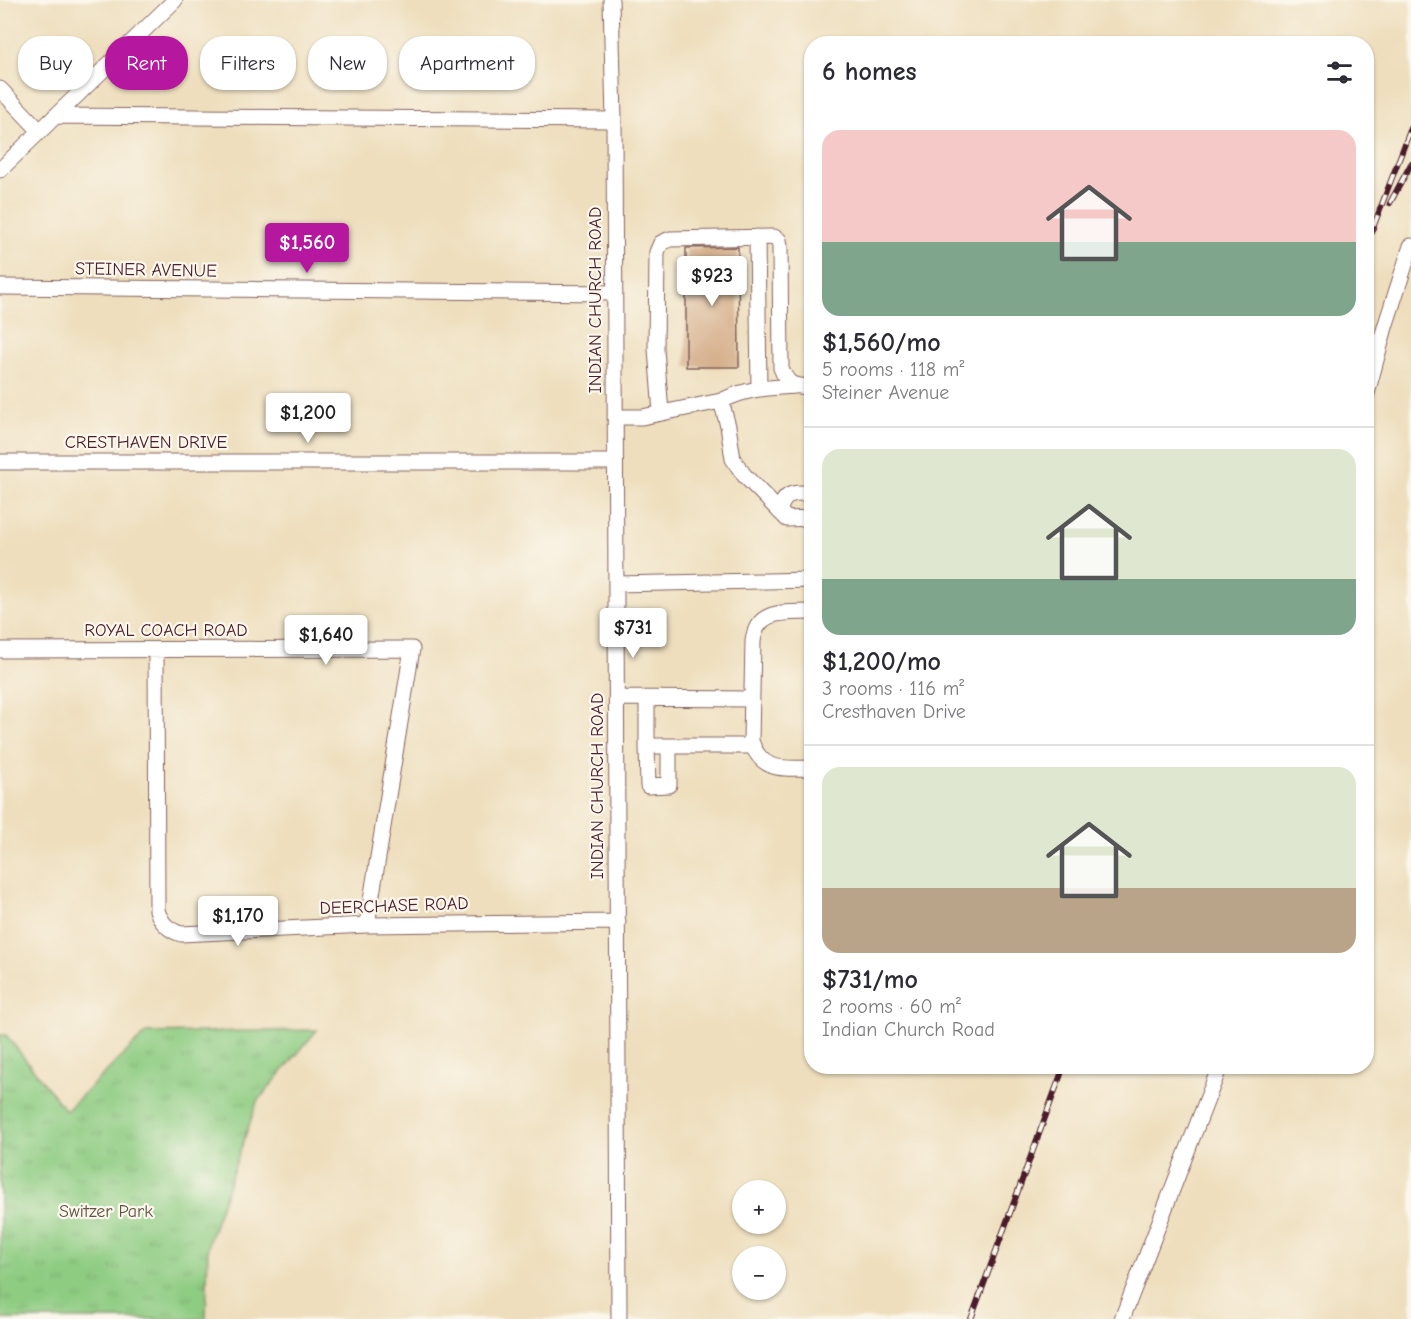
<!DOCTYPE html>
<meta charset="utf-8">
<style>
:root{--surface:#fff;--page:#f2f2f3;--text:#2b2b33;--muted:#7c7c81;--line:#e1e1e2;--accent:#b5179e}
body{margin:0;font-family:"Comic Neue",sans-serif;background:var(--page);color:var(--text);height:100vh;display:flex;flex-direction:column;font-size:22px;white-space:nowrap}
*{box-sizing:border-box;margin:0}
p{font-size:20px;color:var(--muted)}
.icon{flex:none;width:33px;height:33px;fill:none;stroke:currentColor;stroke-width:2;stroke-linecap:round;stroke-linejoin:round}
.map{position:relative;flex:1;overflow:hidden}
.details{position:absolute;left:804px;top:36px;width:570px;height:1038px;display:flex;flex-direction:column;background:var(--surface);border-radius:24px;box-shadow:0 2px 4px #0004}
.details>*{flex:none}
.guide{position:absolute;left:18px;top:36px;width:570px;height:54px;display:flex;gap:12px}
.fabs{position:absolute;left:732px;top:1180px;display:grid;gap:12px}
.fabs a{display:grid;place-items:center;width:54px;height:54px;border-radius:50%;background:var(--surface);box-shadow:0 2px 4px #0004;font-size:30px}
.price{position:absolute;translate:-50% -51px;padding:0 14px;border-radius:6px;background:#fff;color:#222;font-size:20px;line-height:39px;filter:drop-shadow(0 2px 3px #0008)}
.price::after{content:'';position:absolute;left:50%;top:36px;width:18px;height:14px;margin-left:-9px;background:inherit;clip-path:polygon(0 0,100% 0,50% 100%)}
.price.selected{background:var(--accent);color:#fff}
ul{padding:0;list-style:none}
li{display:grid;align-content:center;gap:12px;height:318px;padding:0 18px}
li+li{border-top:2px solid var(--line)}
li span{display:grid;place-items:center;height:186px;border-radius:18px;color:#555}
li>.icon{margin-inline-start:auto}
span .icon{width:108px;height:108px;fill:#fffc;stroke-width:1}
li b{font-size:26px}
h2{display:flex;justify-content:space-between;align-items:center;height:72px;padding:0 18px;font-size:26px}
.chip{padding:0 21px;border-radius:24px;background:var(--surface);box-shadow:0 2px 4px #0004;font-size:21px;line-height:54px}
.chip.selected{background:var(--accent);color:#fff}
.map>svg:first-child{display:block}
</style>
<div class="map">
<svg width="1411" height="1319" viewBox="0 0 1411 1319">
<defs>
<pattern id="park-tufts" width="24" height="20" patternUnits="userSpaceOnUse" patternTransform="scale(1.5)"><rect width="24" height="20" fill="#8ecc82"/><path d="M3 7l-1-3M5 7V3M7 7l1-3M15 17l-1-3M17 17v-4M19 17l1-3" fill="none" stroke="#7caf70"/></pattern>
</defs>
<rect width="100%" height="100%" fill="#fbf7ec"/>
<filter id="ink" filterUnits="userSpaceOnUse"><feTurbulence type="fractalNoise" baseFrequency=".0167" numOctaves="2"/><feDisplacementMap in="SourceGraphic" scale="12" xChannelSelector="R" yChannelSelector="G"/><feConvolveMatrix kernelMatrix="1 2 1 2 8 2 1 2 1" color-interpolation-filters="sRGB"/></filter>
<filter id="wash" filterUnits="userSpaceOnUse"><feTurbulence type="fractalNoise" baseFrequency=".008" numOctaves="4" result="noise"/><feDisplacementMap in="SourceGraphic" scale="24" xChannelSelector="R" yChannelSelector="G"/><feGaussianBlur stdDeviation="1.35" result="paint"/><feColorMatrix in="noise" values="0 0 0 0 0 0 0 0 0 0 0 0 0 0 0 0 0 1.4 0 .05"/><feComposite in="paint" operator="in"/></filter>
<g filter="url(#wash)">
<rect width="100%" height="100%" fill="#eedebd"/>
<path fill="url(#park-tufts)" stroke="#6c7656" stroke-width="1.5" d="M 317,1030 L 257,1102 L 208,1244 L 206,1319 L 0,1319 L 0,1035 L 6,1035 L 66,1111 L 146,1033 Z"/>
<g id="blocks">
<path fill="#d5af8b" d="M 738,247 L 739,367 L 686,367 L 686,248 Z"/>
</g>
</g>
<g filter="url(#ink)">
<use href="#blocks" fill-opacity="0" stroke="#83625e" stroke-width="1.5"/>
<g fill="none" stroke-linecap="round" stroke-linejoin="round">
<g stroke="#83625e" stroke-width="17">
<path id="minor" d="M 611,0 L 614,120 L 619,1319
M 0,89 L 40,131
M 55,116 L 614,120
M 0,170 L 175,0
M 757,237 L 759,388
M 0,287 L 615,293
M 1366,397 L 1385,327 L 1411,246
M 721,401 C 748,388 766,388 795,386
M 661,413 L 656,349 L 657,252 L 661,243 L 670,239 L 774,237 L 779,240 L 780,247 L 781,368 C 788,386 793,386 812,387
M 615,417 L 642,417 L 721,401 L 728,426 L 733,459 L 744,475 L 787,519 L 812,518
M 0,462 L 615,462
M 779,511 C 786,491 792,493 812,493
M 616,584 L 812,580
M 812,612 C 786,613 757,608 753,641 L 751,741 C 762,773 783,768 812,768
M 0,650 L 412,649 L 367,925
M 156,650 L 157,910 C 161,923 168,930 181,934 L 367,925 L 618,922
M 617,698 L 752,699
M 647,699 L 647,746 L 752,746
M 647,746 L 648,786 L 669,785 L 669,746
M 1122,1319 L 1220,1066"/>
</g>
<use href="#minor" stroke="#fff" stroke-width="15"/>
<g stroke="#4a1f2b" stroke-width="6">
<path id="rail" d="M 1390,203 L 1411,164
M 1366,246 L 1411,128
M 971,1319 L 1064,1066"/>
</g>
<use href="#rail" stroke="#fbf7ec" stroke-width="4" stroke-dasharray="11" stroke-linecap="butt"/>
</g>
</g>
<g text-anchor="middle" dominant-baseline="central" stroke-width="4.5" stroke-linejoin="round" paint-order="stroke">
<g font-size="18" fill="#4a1f2b" stroke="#fbf7ec">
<text transform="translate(146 270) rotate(1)">STEINER AVENUE</text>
<text transform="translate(595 300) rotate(-90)">INDIAN CHURCH ROAD</text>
<text x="146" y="442">CRESTHAVEN DRIVE</text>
<text x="166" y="630">ROYAL COACH ROAD</text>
<text transform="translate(597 786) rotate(-90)">INDIAN CHURCH ROAD</text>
<text transform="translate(394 906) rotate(-2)">DEERCHASE ROAD</text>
</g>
<g font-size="18" fill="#5e5345" stroke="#fbf7ec">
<text x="106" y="1211">Switzer Park</text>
</g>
</g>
</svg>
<div class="fabs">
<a>+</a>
<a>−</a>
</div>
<b class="price selected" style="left:307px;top:274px">$1,560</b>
<b class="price" style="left:712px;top:307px">$923</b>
<b class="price" style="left:308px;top:444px">$1,200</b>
<b class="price" style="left:633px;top:659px">$731</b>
<b class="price" style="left:326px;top:666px">$1,640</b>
<b class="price" style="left:238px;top:947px">$1,170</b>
<div class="guide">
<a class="chip">Buy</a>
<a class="chip selected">Rent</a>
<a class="chip">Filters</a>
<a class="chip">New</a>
<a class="chip">Apartment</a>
</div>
<section class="details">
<h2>6 homes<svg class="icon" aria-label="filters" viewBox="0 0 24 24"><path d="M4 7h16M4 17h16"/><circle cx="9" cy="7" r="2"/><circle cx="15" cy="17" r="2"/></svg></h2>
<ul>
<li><span style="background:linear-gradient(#f6c9c9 60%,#7fa58c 0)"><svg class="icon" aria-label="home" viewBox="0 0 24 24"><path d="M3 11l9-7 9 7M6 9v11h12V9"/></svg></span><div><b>$1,560/mo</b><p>5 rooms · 118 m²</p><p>Steiner Avenue</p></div></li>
<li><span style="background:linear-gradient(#dfe7d0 70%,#7fa58c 0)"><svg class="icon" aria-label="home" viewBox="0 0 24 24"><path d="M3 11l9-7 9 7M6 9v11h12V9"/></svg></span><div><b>$1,200/mo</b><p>3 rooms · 116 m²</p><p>Cresthaven Drive</p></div></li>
<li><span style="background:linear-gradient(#dfe7d0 65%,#b9a48a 0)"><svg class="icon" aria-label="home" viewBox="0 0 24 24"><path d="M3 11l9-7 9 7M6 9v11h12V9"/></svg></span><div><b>$731/mo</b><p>2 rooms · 60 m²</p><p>Indian Church Road</p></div></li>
</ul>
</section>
</div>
